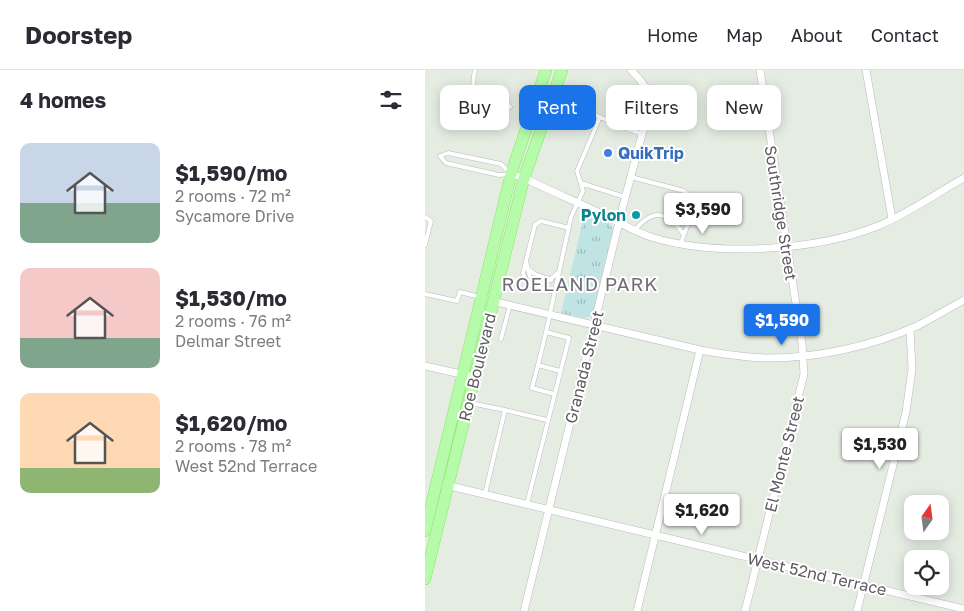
<!DOCTYPE html>
<meta charset="utf-8">
<style>
:root{--surface:#fff;--page:#f7f7f7;--text:#2b2b33;--muted:#7c7c81;--line:#e1e1e2;--accent:#1a73e8}
body{margin:0;font-family:"Golos Text",sans-serif;background:var(--page);color:var(--text);height:100vh;display:flex;flex-direction:column;font-size:19px;white-space:nowrap}
*{box-sizing:border-box;margin:0}
p{font-size:16px;color:var(--muted)}
.icon{flex:none;width:28px;height:28px;fill:none;stroke:currentColor;stroke-width:2;stroke-linecap:round;stroke-linejoin:round}
.map{position:relative;flex:1;overflow:hidden}
.panel{display:flex;flex-direction:column;background:var(--surface);width:425px}
.panel>*{flex:none}
.banner{position:absolute;left:15px;top:15px;width:449px;height:45px;display:flex;gap:10px}
.needle{width:32px;rotate:14deg}
.buttons{position:absolute;left:479px;top:425px;display:grid;gap:10px}
.buttons a{display:grid;place-items:center;width:45px;height:45px;border-radius:10px;background:var(--surface);box-shadow:0 2px 12px #0003;font-size:25px}
.price{position:absolute;translate:-50% -42px;padding:0 11px;border-radius:5px;background:#fff;color:#222;font-size:16px;line-height:32px;filter:drop-shadow(0 1px 2px #0008)}
.price::after{content:'';position:absolute;left:50%;top:30px;width:15px;height:11px;margin-left:-8px;background:inherit;clip-path:polygon(0 0,100% 0,50% 100%)}
.price.active{background:var(--accent);color:#fff}
ul{padding:0;list-style:none}
li{display:flex;align-items:center;gap:15px;height:125px;padding:0 20px}
li span{display:grid;place-items:center;flex:none;width:140px;height:100px;border-radius:10px;color:#555}
li>.icon{margin-inline-start:auto}
span .icon{width:60px;height:60px;fill:#fffc;stroke-width:1}
li b{font-size:21px}
h2{display:flex;justify-content:space-between;align-items:center;height:60px;padding:0 20px;font-size:21px}
.tag{padding:0 18px;border-radius:10px;background:var(--surface);box-shadow:0 2px 12px #0003;font-size:18px;line-height:45px}
.tag.active{background:var(--accent);color:#fff}
header{display:flex;align-items:center;gap:30px;box-sizing:border-box;height:70px;padding:0 25px;background:var(--surface);border-bottom:1px solid var(--line)}
header strong{font-size:24px}
nav{display:flex;gap:28px;margin-inline-start:auto;font-size:18px}
main{display:flex;flex:1;min-height:0}
.map>svg:first-child{display:block}
</style>
<header>
<strong>Doorstep</strong>
<nav><a>Home</a><a>Map</a><a>About</a><a>Contact</a></nav>
</header>
<main>
<section class="panel">
<h2>4 homes<svg class="icon" aria-label="filters" viewBox="0 0 24 24"><path d="M4 7h16M4 17h16"/><circle cx="9" cy="7" r="2"/><circle cx="15" cy="17" r="2"/></svg></h2>
<ul>
<li><span style="background:linear-gradient(#c9d6e8 60%,#7fa58c 0)"><svg class="icon" aria-label="home" viewBox="0 0 24 24"><path d="M3 11l9-7 9 7M6 9v11h12V9"/></svg></span><div><b>$1,590/mo</b><p>2 rooms · 72 m²</p><p>Sycamore Drive</p></div></li>
<li><span style="background:linear-gradient(#f6c9c9 70%,#7fa58c 0)"><svg class="icon" aria-label="home" viewBox="0 0 24 24"><path d="M3 11l9-7 9 7M6 9v11h12V9"/></svg></span><div><b>$1,530/mo</b><p>2 rooms · 76 m²</p><p>Delmar Street</p></div></li>
<li><span style="background:linear-gradient(#ffd9b3 75%,#8fb573 0)"><svg class="icon" aria-label="home" viewBox="0 0 24 24"><path d="M3 11l9-7 9 7M6 9v11h12V9"/></svg></span><div><b>$1,620/mo</b><p>2 rooms · 78 m²</p><p>West 52nd Terrace</p></div></li>
</ul>
</section>
<div class="map">
<svg width="539" height="541" viewBox="0 0 539 541">
<defs>
<pattern id="park-tufts" width="24" height="20" patternUnits="userSpaceOnUse" patternTransform="scale(1.25)"><rect width="24" height="20" fill="#c0e3e4"/><path d="M3 7l-1-3M5 7V3M7 7l1-3M15 17l-1-3M17 17v-4M19 17l1-3" fill="none" stroke="#9fbbbc"/></pattern>
</defs>
<rect width="100%" height="100%" fill="#e5ede3"/>
<path fill="url(#park-tufts)" d="M 160,142 L 184,153 L 188,159 L 168,243 L 164,247 L 158,248 L 136,243 Z"/>
<g fill="none" stroke-linecap="round" stroke-linejoin="round">
<g stroke="#bdb8bf" stroke-width="5">
<path id="service" d="M 50,0 C 41,41 70,17 85,37
M 175,47 L 195,56 L 217,64
M 23,83 L 76,94 L 86,104 L 74,105 L 21,93 L 15,86 Z
M 206,107 L 259,121 C 279,134 259,157 256,174
M 156,113 L 200,127
M 0,147 L 6,151 L 0,175
M 210,160 C 214,155 219,150 225,147 C 237,140 252,153 258,164
M 101,191 C 103,196 103,206 107,210 C 116,220 127,208 134,202
M 104,200 L 110,204 L 126,210
M 129,222 L 107,216 L 102,212 L 98,203 L 110,155 L 116,151 L 144,158
M 0,224 L 32,231 L 35,222 L 55,227
M 121,262 L 113,295 L 135,301
M 76,269 L 85,235
M 113,295 L 107,318 L 129,324
M 45,333 L 80,340
M 60,424 L 80,340 L 122,350
M 102,434 L 144,268 L 121,262 L 146,147 L 158,121 L 152,101 L 175,47 L 130,27"/>
</g>
<g stroke="#bdb8bf" stroke-width="8">
<path id="minor" d="M 441,0 L 467,149
M 86,104 L 99,108 C 126,121 154,133 181,146 C 196,153 210,162 226,167 C 291,187 390,181 453,156 C 484,143 510,124 539,108
M 67,231 L 275,280 C 298,284 321,288 344,288 C 393,288 447,276 492,256 C 508,248 524,238 539,230
M 0,296 L 49,307
M 21,415 L 539,539
M 99,541 L 198,136 L 223,42 C 227,21 220,15 206,0
M 212,541 L 275,280
M 320,541 L 379,304 L 377,273 L 335,0
M 432,541 L 481,342 L 487,299 L 485,259"/>
</g>
<g stroke="#83ea5f" stroke-width="12">
<path id="primary" d="M 0,461 L 86,104 L 121,0
M 0,509 L 99,108 L 137,0"/>
</g>
<use href="#service" stroke="#fff" stroke-width="4"/>
<use href="#minor" stroke="#fff" stroke-width="7"/>
<use href="#primary" stroke="#b6fbaa" stroke-width="11"/>
</g>
<circle fill="#3f7fe0" stroke="#fff" stroke-width="2" cx="183" cy="83" r="5"/>
<circle fill="#0f9aa8" stroke="#fff" stroke-width="2" cx="211" cy="145" r="5"/>
<g text-anchor="middle" dominant-baseline="central" stroke-width="4" stroke-linejoin="round" paint-order="stroke">
<g font-size="16" font-weight="bold" fill="#366cbe" stroke="#fff" text-anchor="start">
<text x="193" y="83">QuikTrip</text>
</g>
<g font-size="16" fill="#605b63" stroke="#fff">
<text transform="translate(356 143) rotate(81)">Southridge Street</text>
<text transform="translate(52 297) rotate(-76)">Roe Boulevard</text>
<text transform="translate(159 297) rotate(-76)">Granada Street</text>
<text transform="translate(359 384) rotate(-76)">El Monte Street</text>
<text transform="translate(392 504) rotate(13)">West 52nd Terrace</text>
</g>
<g font-size="16" font-weight="bold" fill="#0d838f" stroke="#fff" text-anchor="end">
<text x="201" y="145">Pylon</text>
</g>
<g font-size="19" letter-spacing="1" fill="#716c75" stroke="#fff">
<text x="155" y="213">ROELAND PARK</text>
</g>
</g>
</svg>
<div class="buttons">
<a><svg class="needle" viewBox="-14 -14 28 28"><path d="M0-13l5 13h-10z" fill="#e53935"/><path d="M0 13l5-13h-10z" fill="#7c7c81"/></svg></a>
<a><svg class="icon" aria-label="locate" viewBox="0 0 24 24"><circle cx="12" cy="12" r="6"/><path d="M12 2v4M12 18v4M2 12h4M18 12h4"/></svg></a>
</div>
<b class="price" style="left:278px;top:165px">$3,590</b>
<b class="price active" style="left:357px;top:276px">$1,590</b>
<b class="price" style="left:455px;top:400px">$1,530</b>
<b class="price" style="left:277px;top:466px">$1,620</b>
<div class="banner">
<a class="tag">Buy</a>
<a class="tag active">Rent</a>
<a class="tag">Filters</a>
<a class="tag">New</a>
</div>
</div>
</main>
